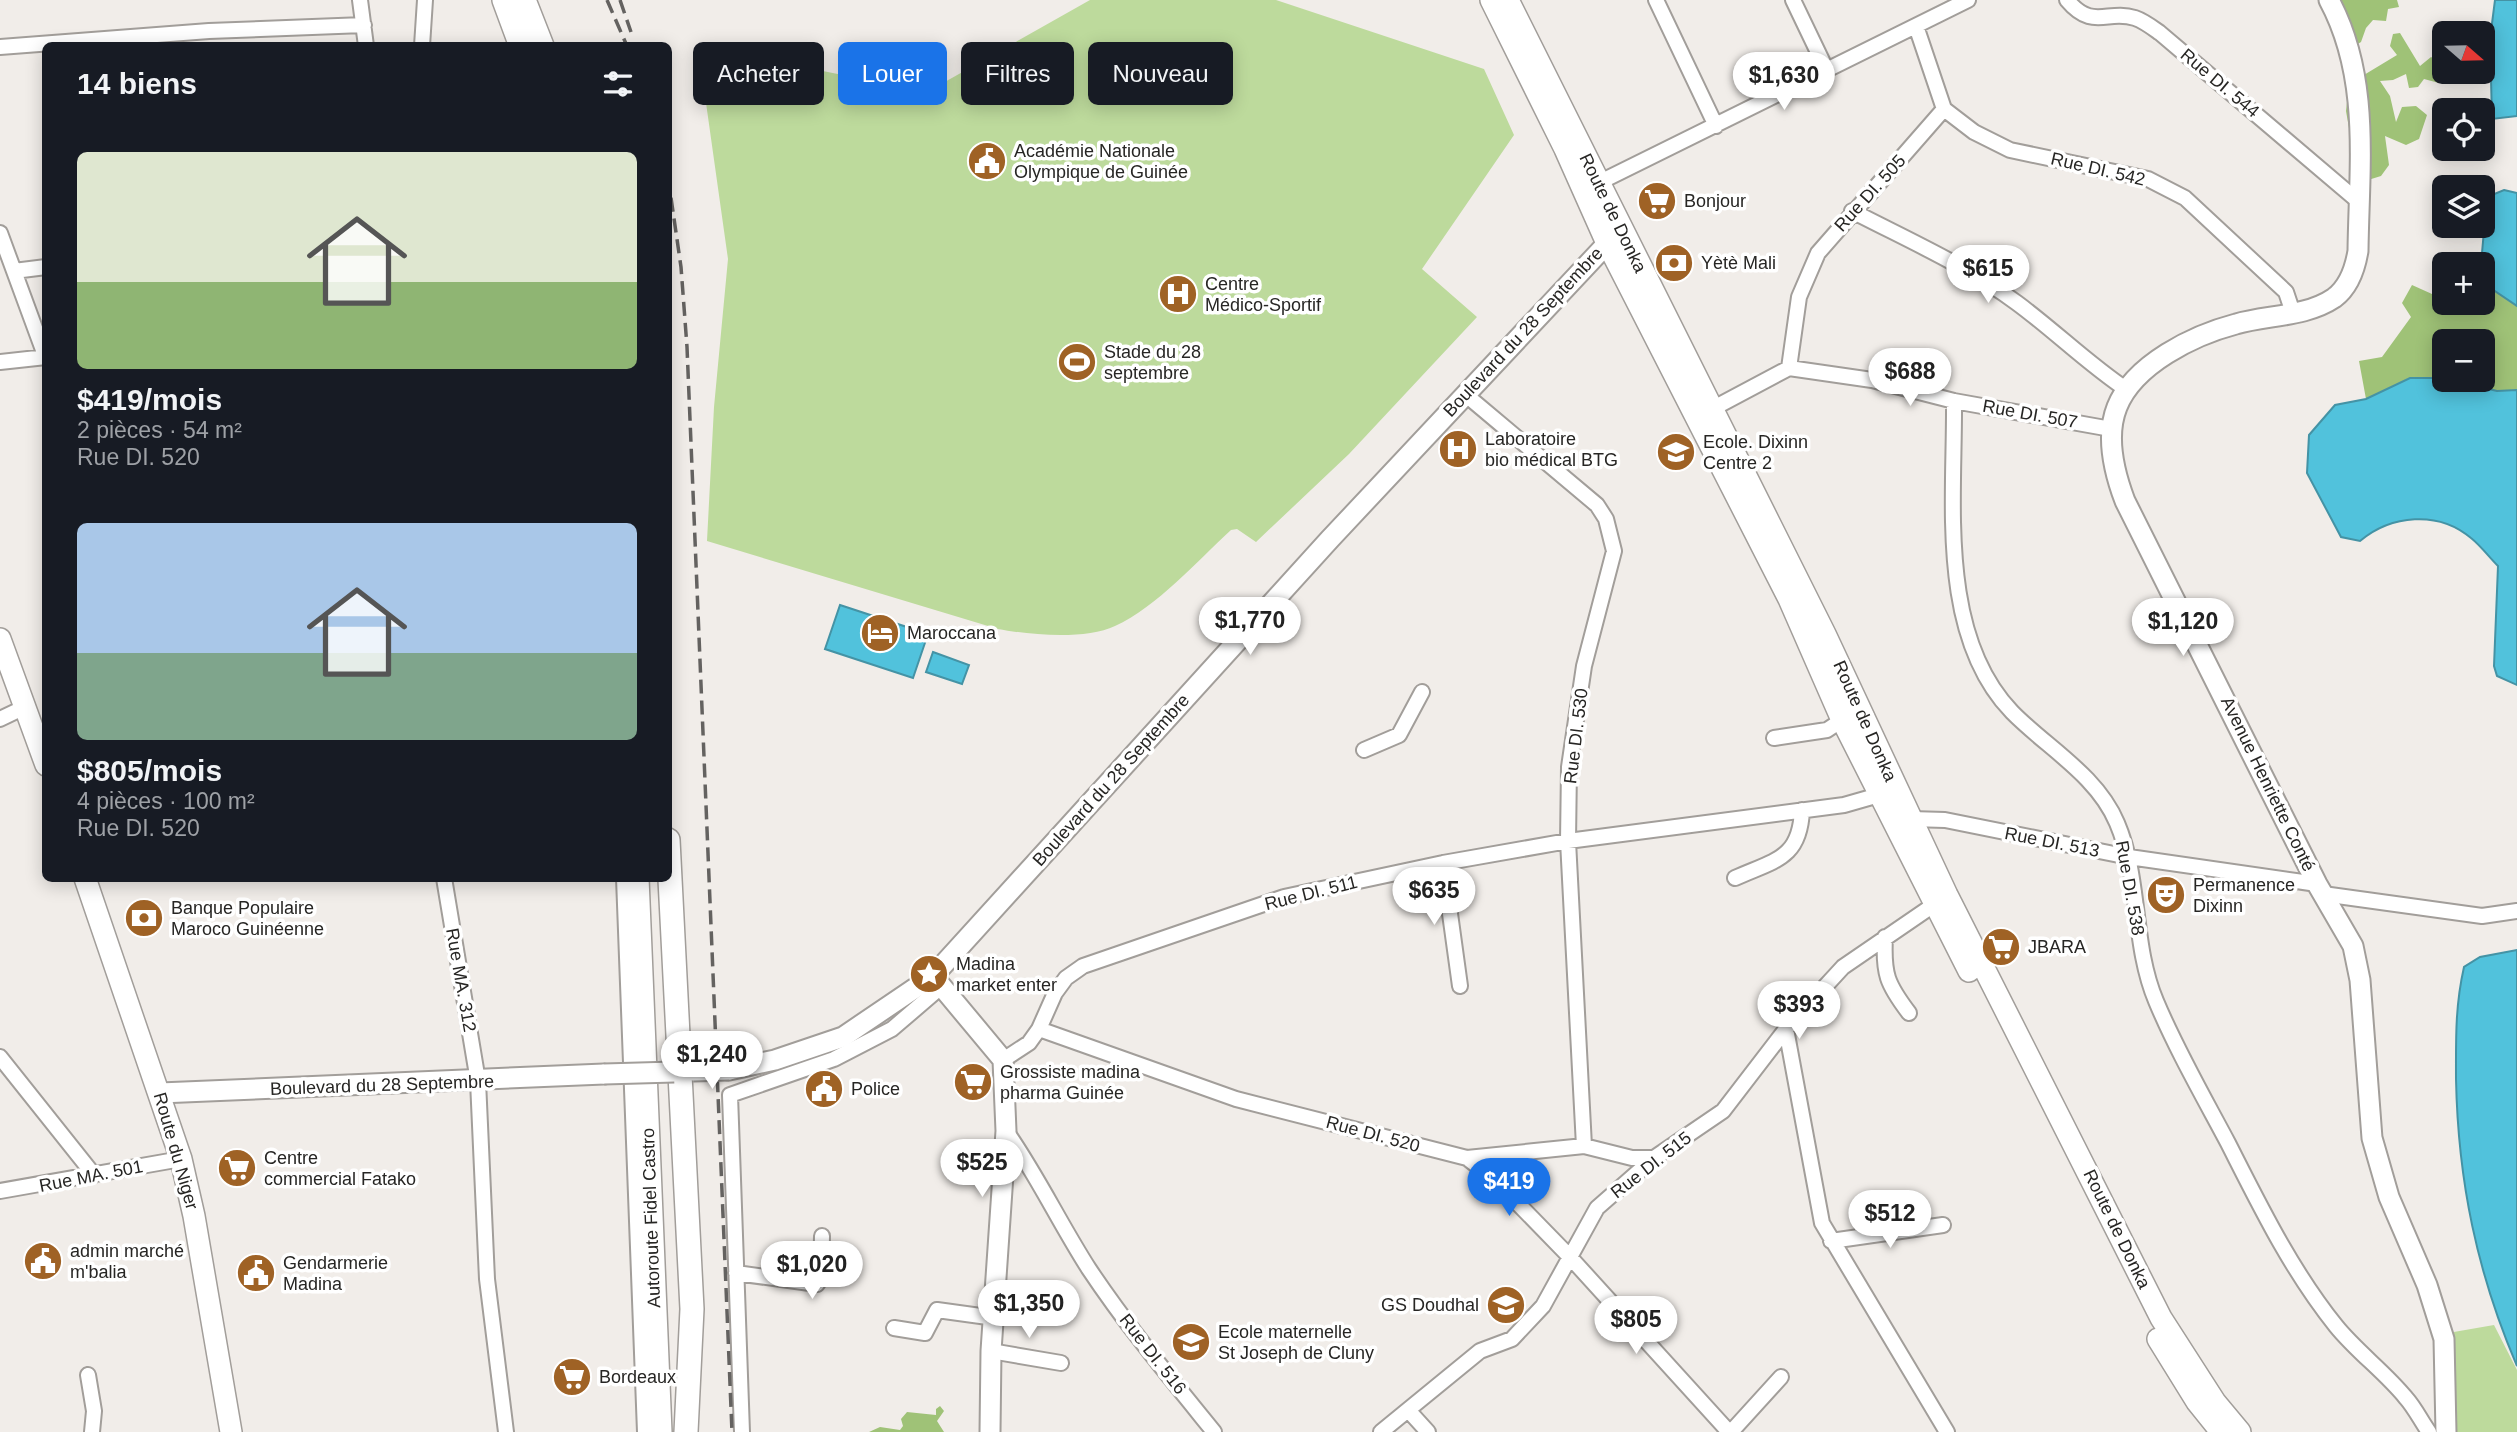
<!DOCTYPE html>
<html lang="fr">
<meta charset="utf-8">
<style>
:root{--surface:#171b24;--page:#242831;--text:#f1f3f6;--muted:#9ea1a6;--accent:#1a73e8}
body{margin:0;font-family:Helvetica,sans-serif;background:var(--page);color:var(--text);height:100vh;display:flex;flex-direction:column;font-size:26px;white-space:nowrap}
*{box-sizing:border-box;margin:0}
p{font-size:23px;color:var(--muted)}
.icon{flex:none;width:38px;height:38px;fill:none;stroke:currentColor;stroke-width:2;stroke-linecap:round;stroke-linejoin:round}
.map{position:relative;flex:1;overflow:hidden}
.side{position:absolute;left:42px;top:42px;width:630px;height:840px;display:flex;flex-direction:column;background:var(--surface);border-radius:10px;box-shadow:0 4px 18px #0003}
.side>*{flex:none}
.guide{position:absolute;left:693px;top:42px;width:665px;height:63px;display:flex;gap:14px}
.needle{width:46px;rotate:110deg}
.buttons{position:absolute;left:2432px;top:21px;display:grid;gap:14px}
.buttons a{display:grid;place-items:center;width:63px;height:63px;border-radius:10px;background:var(--surface);box-shadow:0 4px 18px #0003;font-size:35px}
.price{position:absolute;translate:-50% -60px;padding:0 16px;border-radius:24px;background:#fff;color:#222;font-size:23px;line-height:46px;filter:drop-shadow(0 2px 4px #0008)}
.price::after{content:'';position:absolute;left:50%;top:42px;width:21px;height:16px;margin-left:-10px;background:inherit;clip-path:polygon(0 0,100% 0,50% 100%)}
.price.selected{background:var(--accent);color:#fff}
ul{padding:0;list-style:none}
li{display:grid;align-content:center;gap:14px;height:371px;padding:0 35px}
li span{display:grid;place-items:center;height:217px;border-radius:10px;color:#555}
li>.icon{margin-inline-start:auto}
span .icon{width:126px;height:126px;fill:#fffc;stroke-width:1}
li b{font-size:30px}
h2{display:flex;justify-content:space-between;align-items:center;height:84px;padding:0 35px;font-size:30px}
.chip{padding:0 24px;border-radius:10px;background:var(--surface);box-shadow:0 4px 18px #0003;font-size:24px;line-height:63px}
.chip.selected{background:var(--accent);color:#fff}
.map>svg:first-child{display:block}
</style>
<div class="map">
<svg width="2517" height="1432" viewBox="0 0 2517 1432">
<rect width="100%" height="100%" fill="#f1ede9"/>
<path fill="#bdda9c" d="M 1090,0 L 1276,0 L 1484,69 L 1514,135 L 1422,269 L 1477,317 L 1349,454 L 1256,542 L 1237,529 L 1231,530 C 1197,561 1157,607 1115,626 C 1086,640 1030,635 998,629 L 707,541 L 714,407 L 728,259 L 698,46 L 927,92 Z
M 2494,1325 L 2517,1370 L 2517,1432 L 2455,1432 L 2448,1333 Z"/>
<path fill="#9fc277" d="M 2341,0 L 2397,0 L 2399,7 L 2388,9 L 2386,21 L 2373,20 L 2366,28 L 2361,42 L 2353,47 Z
M 2400,33 L 2420,66 L 2431,57 L 2445,65 L 2439,83 L 2424,79 L 2418,87 L 2409,88 L 2406,74 L 2393,80 L 2380,81 L 2390,96 L 2396,122 L 2402,107 L 2416,106 L 2427,115 L 2419,139 L 2406,145 L 2385,136 L 2389,165 L 2381,176 L 2368,180 L 2361,176 L 2370,146 L 2350,134 L 2346,111 L 2349,84 L 2397,55 L 2390,46 L 2393,34 Z
M 2433,267 L 2445,270 L 2445,303 L 2483,303 L 2483,283 L 2517,306 L 2517,390 L 2497,391 L 2449,380 L 2483,380 L 2483,341 L 2445,341 L 2445,379 L 2409,378 L 2366,399 L 2359,361 L 2382,357 L 2411,317 L 2402,303 L 2412,285 L 2432,294 Z
M 940,1406 L 944,1411 L 937,1421 L 944,1432 L 869,1432 L 880,1427 L 900,1430 L 903,1426 L 901,1419 L 907,1412 L 936,1415 L 936,1409 Z"/>
<path fill="#51c2dc" stroke="#4493a5" stroke-width="2" d="M 2495,0 L 2517,0 L 2517,116 L 2492,119 L 2490,39 Z
M 2504,190 L 2517,193 L 2517,306 L 2483,283 L 2481,264 L 2487,197 Z
M 2410,378 L 2443,378 L 2497,391 L 2517,390 L 2517,685 L 2497,676 L 2494,666 L 2498,566 C 2489,557 2481,546 2471,538 C 2438,510 2391,515 2360,541 L 2341,537 L 2307,473 L 2309,435 L 2335,405 L 2366,399 Z
M 840,605 L 928,634 L 913,678 L 825,649 Z
M 933,652 L 969,665 L 962,684 L 926,672 Z
M 2517,950 L 2517,1366 C 2477,1273 2458,1181 2456,1079 C 2456,1039 2455,1007 2464,967 L 2480,957 Z"/>
<g fill="none" stroke-linecap="round" stroke-linejoin="round">
<g stroke="#a29e9a" stroke-width="18">
<path id="minor" d="M 360,0 L 366,46
M 1656,0 L 1716,126
M 1793,0 L 1827,71
M 2067,0 C 2093,31 2107,9 2135,18 C 2144,21 2153,28 2160,33 L 2358,201
M 422,46 L 425,0
M 0,47 L 209,31 L 364,25
M 1944,109 L 1974,132 L 2010,150 L 2148,179 L 2185,198 L 2286,292 L 2293,313
M 1594,185 L 1968,0
M 1852,211 C 1908,240 1967,266 2017,303 C 2055,331 2088,364 2127,390
M 0,233 L 46,358
M 14,271 L 46,267
M 0,362 L 46,357
M 1789,368 L 1799,297 L 1818,253 L 1944,109 L 1916,26
M 1466,395 L 1597,505 L 1606,519 L 1614,551 L 1584,666 L 1569,767 L 1568,841 L 1584,1146
M 1954,401 C 1955,500 1937,634 2012,712 C 2046,747 2097,775 2117,823 C 2141,879 2132,944 2156,1001 C 2176,1049 2203,1096 2228,1143 C 2260,1206 2291,1270 2336,1326 C 2357,1352 2385,1372 2406,1398 C 2415,1408 2421,1421 2429,1432
M 1710,410 L 1789,368 L 1872,380 L 1954,401 L 2111,429
M 0,719 L 25,707
M 1774,738 L 1827,730 L 1842,720
M 1364,750 L 1399,735 L 1422,692
M 1911,819 L 1945,820 L 2129,857 L 2317,884
M 1443,863 L 1460,986
M 444,878 L 478,1081 L 487,1279 L 506,1432
M 624,878 L 645,1432
M 1735,878 C 1775,860 1800,859 1802,810
M 2323,894 L 2482,916 L 2517,911
M 1885,937 C 1883,974 1887,984 1909,1013
M 1039,1029 L 1236,1099 L 1467,1158 L 1493,1178 L 1569,1256 L 1729,1432
M 1786,1029 L 1822,1223 L 1947,1432
M 0,1057 L 94,1175
M 1003,1060 L 1029,1043 L 1039,1029 L 1055,993 L 1066,978 L 1083,966 L 1284,897 L 1443,863 L 1568,841 L 1844,805 L 1879,795
M 1006,1131 C 1037,1175 1060,1224 1089,1269 C 1127,1326 1171,1379 1214,1432
M 1467,1158 L 1584,1146 L 1632,1158 L 1654,1158
M 0,1191 L 181,1159
M 1831,1241 L 1943,1225
M 736,1273 L 817,1284 L 821,1278 L 822,1236
M 894,1328 L 925,1333 L 937,1310 L 995,1318
M 991,1351 L 1061,1363
M 88,1375 L 94,1411 L 92,1432
M 1408,1410 L 1428,1432
M 742,1432 L 730,1095 L 834,1059 L 892,1029 L 941,987
M 1381,1432 L 1480,1351 L 1512,1339 L 1543,1306 L 1597,1208 L 1654,1158 L 1723,1111 L 1786,1029 L 1843,967 L 1935,904
M 1731,1432 L 1781,1377"/>
</g>
<g stroke="#a29e9a" stroke-width="23">
<path id="secondary" d="M 2329,0 C 2371,78 2359,166 2358,251 C 2355,269 2349,287 2334,298 C 2306,317 2267,315 2236,324 C 2194,335 2134,364 2117,407 C 2105,437 2114,472 2125,501 L 2317,884 L 2353,946 L 2360,980 L 2372,1138 L 2389,1197 L 2427,1285 L 2444,1339 L 2446,1432
M 933,976 L 1003,1060 L 1006,1131 L 991,1351 L 990,1432
M 729,1070 L 775,1060 L 843,1037 L 933,976 L 1330,539 L 1618,232
M 160,1093 L 604,1074"/>
</g>
<g stroke="#a29e9a" stroke-width="24">
<path id="primary" d="M 1491,0 L 1565,149 L 1606,241 L 1789,599 L 1842,720 L 1969,971
M 1508,0 L 1825,634 L 1947,895 L 2161,1318 L 2215,1402 L 2240,1432
M 0,639 L 46,765
M 85,878 L 181,1159 L 194,1216 L 231,1432
M 2158,1339 L 2197,1402 L 2218,1428"/>
</g>
<g stroke="#a29e9a" stroke-width="26">
<path id="trunk" d="M 504,0 L 521,46
M 524,0 L 542,46
M 668,840 L 692,1309 L 686,1432
M 637,878 L 660,1432"/>
</g>
<use href="#minor" stroke="#fff" stroke-width="14"/>
<use href="#secondary" stroke="#fff" stroke-width="19"/>
<use href="#primary" stroke="#fff" stroke-width="21"/>
<use href="#trunk" stroke="#fff" stroke-width="23"/>
<path stroke="#646260" stroke-width="3.5" stroke-dasharray="14 7" stroke-linecap="butt" d="M 607,0 L 627,46
M 620,0 L 631,32
M 668,177 L 681,267 L 687,347 L 732,1432"/>
<g stroke="#a29e9a" stroke-width="23" stroke-linecap="butt">
<path id="secondary-bridge" d="M 693,1071 L 729,1070
M 604,1074 L 674,1072"/>
</g>
<use href="#secondary-bridge" stroke="#fff" stroke-width="19"/>
</g>
<defs>
<g id="civic-disc" transform="scale(2.0125)"><circle r="9.5" fill="#9f6225" stroke="#fff"/><path d="M-.6-6.5H3V-4.5H.6V-3L4-1V1h2V6H-6V1h2V-1L-.6-3ZM-1.2 2.5V6h2.4V2.5Z" fill="#fff"/></g>
<g id="supermarket-disc" transform="scale(2.0125)"><circle r="9.5" fill="#9f6225" stroke="#fff"/><path d="M-6-5.5h2.5l.6 2H6L4.5 2H-2.5L-4.4-4H-6ZM-1.5 3.2a1.3 1.3 0 1 0 .1 0ZM3 3.2a1.3 1.3 0 1 0 .1 0Z" fill="#fff"/></g>
<g id="bank-disc" transform="scale(2.0125)"><circle r="9.5" fill="#9f6225" stroke="#fff"/><path d="M-6-4H6V4H-6ZM0-2.3a2.3 2.3 0 1 0 0 4.6a2.3 2.3 0 1 0 0-4.6Z" fill="#fff"/></g>
<g id="hospital-disc" transform="scale(2.0125)"><circle r="9.5" fill="#9f6225" stroke="#fff"/><path d="M-5-5h3v3.5h4V-5h3V5h-3V1.5h-4V5h-3Z" fill="#fff"/></g>
<g id="stadium-disc" transform="scale(2.0125)"><circle r="9.5" fill="#9f6225" stroke="#fff"/><path d="M0-5a6.5 5 0 1 0 0 10a6.5 5 0 1 0 0-10ZM-3.5-1.8h7v3.6h-7Z" fill="#fff"/></g>
<g id="school-disc" transform="scale(2.0125)"><circle r="9.5" fill="#9f6225" stroke="#fff"/><path d="M0-5L7-2L0 1L-7-2ZM-4 1L0 2.5L4 1V4Q0 6-4 4Z" fill="#fff"/></g>
<g id="hotel-disc" transform="scale(2.0125)"><circle r="9.5" fill="#9f6225" stroke="#fff"/><path d="M-6-4.5h1.5V1H6V5H4.5V3h-9V5H-6ZM-4 0a1.8 1.8 0 1 1 3.6 0ZM.5 0V-2.5h3Q6-2.5 6 0Z" fill="#fff"/></g>
<g id="theatre-disc" transform="scale(2.0125)"><circle r="9.5" fill="#9f6225" stroke="#fff"/><path d="M-5-5.5Q0-4 5-5.5V0Q5 5 0 6Q-5 5-5 0ZM-3.3-2.5H-1v1.5H-3.3ZM1-2.5H3.3v1.5H1ZM-2.8 1Q0 5.5 2.8 1Z" fill="#fff"/></g>
<g id="sight-disc" transform="scale(2.0125)"><circle r="9.5" fill="#9f6225" stroke="#fff"/><path d="M0-6L1.8-2.2L6-1.7L2.9 1.2L3.7 5.4L0 3.3L-3.7 5.4L-2.9 1.2L-6-1.7L-1.8-2.2Z" fill="#fff"/></g>
</defs>
<g fill-rule="evenodd">
<use href="#civic-disc" x="987" y="161"/>
<use href="#supermarket-disc" x="1657" y="201"/>
<use href="#bank-disc" x="1674" y="263"/>
<use href="#hospital-disc" x="1178" y="294"/>
<use href="#stadium-disc" x="1077" y="362"/>
<use href="#hospital-disc" x="1458" y="449"/>
<use href="#school-disc" x="1676" y="452"/>
<use href="#hotel-disc" x="880" y="633"/>
<use href="#theatre-disc" x="2166" y="895"/>
<use href="#bank-disc" x="144" y="918"/>
<use href="#supermarket-disc" x="2001" y="947"/>
<use href="#sight-disc" x="929" y="974"/>
<use href="#supermarket-disc" x="973" y="1082"/>
<use href="#civic-disc" x="824" y="1089"/>
<use href="#supermarket-disc" x="237" y="1168"/>
<use href="#civic-disc" x="43" y="1261"/>
<use href="#civic-disc" x="256" y="1273"/>
<use href="#school-disc" x="1506" y="1305"/>
<use href="#school-disc" x="1191" y="1342"/>
<use href="#supermarket-disc" x="572" y="1377"/>
</g>
<g text-anchor="middle" dominant-baseline="central" stroke-width="7" stroke-linejoin="round" paint-order="stroke">
<g font-size="18" fill="#272624" stroke="#fff">
<text transform="translate(2220 83) rotate(40)">Rue DI. 544</text>
<text transform="translate(2098 169) rotate(13)">Rue DI. 542</text>
<text transform="translate(1870 193) rotate(-48)">Rue DI. 505</text>
<text transform="translate(1613 213) rotate(64)">Route de Donka</text>
<text transform="translate(1523 332) rotate(-47)">Boulevard du 28 Septembre</text>
<text transform="translate(2030 414) rotate(10)">Rue DI. 507</text>
<text transform="translate(1865 721) rotate(66)">Route de Donka</text>
<text transform="translate(1576 736) rotate(-83)">Rue DI. 530</text>
<text transform="translate(1111 780) rotate(-48)">Boulevard du 28 Septembre</text>
<text transform="translate(2268 784) rotate(64)">Avenue Henriette Conté</text>
<text transform="translate(2052 842) rotate(11)">Rue DI. 513</text>
<text transform="translate(2130 888) rotate(80)">Rue DI. 538</text>
<text transform="translate(1311 893) rotate(-14)">Rue DI. 511</text>
<text transform="translate(461 980) rotate(80)">Rue MA. 312</text>
<text transform="translate(382 1085) rotate(-2)">Boulevard du 28 Septembre</text>
<text transform="translate(1373 1134) rotate(15)">Rue DI. 520</text>
<text transform="translate(176 1151) rotate(74)">Route du Niger</text>
<text transform="translate(1651 1165) rotate(-38)">Rue DI. 515</text>
<text transform="translate(91 1176) rotate(-11)">Rue MA. 501</text>
<text transform="translate(651 1218) rotate(-92)">Autoroute Fidel Castro</text>
<text transform="translate(2117 1229) rotate(64)">Route de Donka</text>
<text transform="translate(1153 1354) rotate(52)">Rue DI. 516</text>
</g>
<g font-size="18" fill="#272624" stroke="#fff" text-anchor="start">
<text x="1014" y="151">Académie Nationale<tspan x="1014" dy="21">Olympique de Guinée</tspan></text>
<text x="1684" y="201">Bonjour</text>
<text x="1701" y="263">Yètè Mali</text>
<text x="1205" y="284">Centre<tspan x="1205" dy="21">Médico-Sportif</tspan></text>
<text x="1104" y="352">Stade du 28<tspan x="1104" dy="21">septembre</tspan></text>
<text x="1485" y="439">Laboratoire<tspan x="1485" dy="21">bio médical BTG</tspan></text>
<text x="1703" y="442">Ecole. Dixinn<tspan x="1703" dy="21">Centre 2</tspan></text>
<text x="907" y="633">Maroccana</text>
<text x="2193" y="885">Permanence<tspan x="2193" dy="21">Dixinn</tspan></text>
<text x="171" y="908">Banque Populaire<tspan x="171" dy="21">Maroco Guinéenne</tspan></text>
<text x="2028" y="947">JBARA</text>
<text x="956" y="964">Madina<tspan x="956" dy="21">market enter</tspan></text>
<text x="1000" y="1072">Grossiste madina<tspan x="1000" dy="21">pharma Guinée</tspan></text>
<text x="851" y="1089">Police</text>
<text x="264" y="1158">Centre<tspan x="264" dy="21">commercial Fatako</tspan></text>
<text x="70" y="1251">admin marché<tspan x="70" dy="21">m'balia</tspan></text>
<text x="283" y="1263">Gendarmerie<tspan x="283" dy="21">Madina</tspan></text>
<text x="1479" y="1305" text-anchor="end">GS Doudhal</text>
<text x="1218" y="1332">Ecole maternelle<tspan x="1218" dy="21">St Joseph de Cluny</tspan></text>
<text x="599" y="1377">Bordeaux</text>
</g>
</g>
</svg>
<div class="buttons">
<a><svg class="needle" viewBox="-14 -14 28 28"><path d="M0-13l5 13h-10z" fill="#e53935"/><path d="M0 13l5-13h-10z" fill="#9ea1a6"/></svg></a>
<a><svg class="icon" aria-label="locate" viewBox="0 0 24 24"><circle cx="12" cy="12" r="6"/><path d="M12 2v4M12 18v4M2 12h4M18 12h4"/></svg></a>
<a><svg class="icon" aria-label="layers" viewBox="0 0 24 24"><path d="M12 4l9 5-9 5-9-5zM3 14l9 5 9-5"/></svg></a>
<a>+</a>
<a>−</a>
</div>
<b class="price" style="left:1784px;top:112px">$1,630</b>
<b class="price" style="left:1988px;top:305px">$615</b>
<b class="price" style="left:1910px;top:408px">$688</b>
<b class="price" style="left:1250px;top:657px">$1,770</b>
<b class="price" style="left:2183px;top:658px">$1,120</b>
<b class="price" style="left:1434px;top:927px">$635</b>
<b class="price" style="left:1799px;top:1041px">$393</b>
<b class="price" style="left:712px;top:1091px">$1,240</b>
<b class="price" style="left:982px;top:1199px">$525</b>
<b class="price selected" style="left:1509px;top:1218px">$419</b>
<b class="price" style="left:1890px;top:1250px">$512</b>
<b class="price" style="left:812px;top:1301px">$1,020</b>
<b class="price" style="left:1029px;top:1340px">$1,350</b>
<b class="price" style="left:1636px;top:1356px">$805</b>
<div class="guide">
<a class="chip">Acheter</a>
<a class="chip selected">Louer</a>
<a class="chip">Filtres</a>
<a class="chip">Nouveau</a>
</div>
<section class="side">
<h2>14 biens<svg class="icon" aria-label="filters" viewBox="0 0 24 24"><path d="M4 7h16M4 17h16"/><circle cx="9" cy="7" r="2"/><circle cx="15" cy="17" r="2"/></svg></h2>
<ul>
<li><span style="background:linear-gradient(#dfe7d0 60%,#8fb573 0)"><svg class="icon" aria-label="home" viewBox="0 0 24 24"><path d="M3 11l9-7 9 7M6 9v11h12V9"/></svg></span><div><b>$419/mois</b><p>2 pièces · 54 m²</p><p>Rue DI. 520</p></div></li>
<li><span style="background:linear-gradient(#a9c7e8 60%,#7fa58c 0)"><svg class="icon" aria-label="home" viewBox="0 0 24 24"><path d="M3 11l9-7 9 7M6 9v11h12V9"/></svg></span><div><b>$805/mois</b><p>4 pièces · 100 m²</p><p>Rue DI. 520</p></div></li>
</ul>
</section>
</div>
